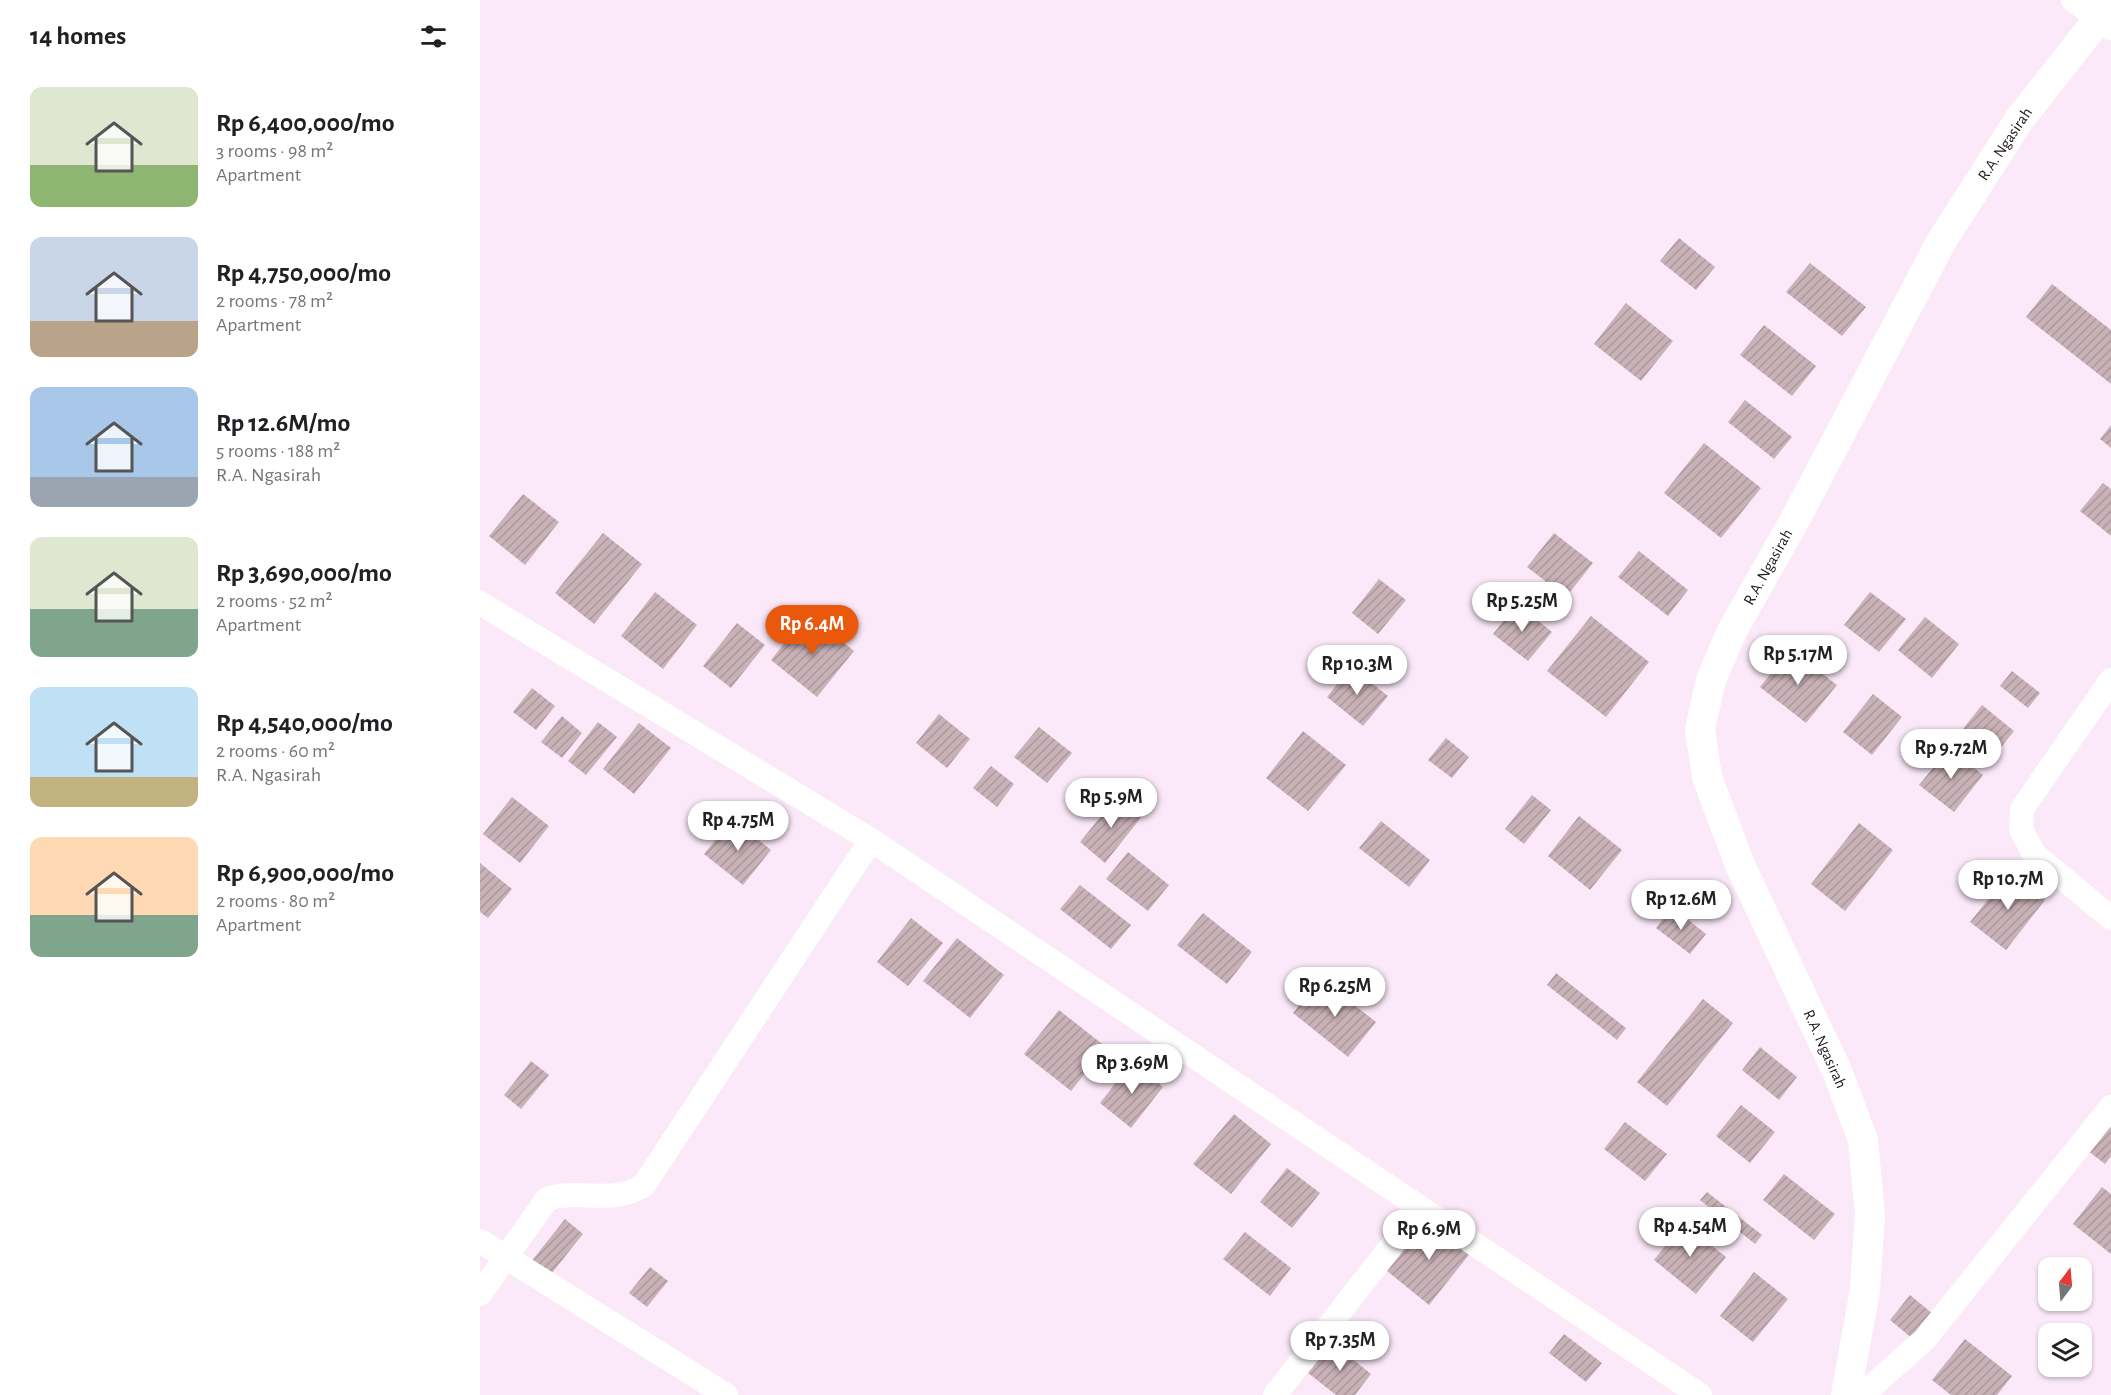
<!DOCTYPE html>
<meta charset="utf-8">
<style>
:root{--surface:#fff;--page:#f2f2f2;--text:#202124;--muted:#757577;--accent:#ea580c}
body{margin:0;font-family:"Alegreya Sans",sans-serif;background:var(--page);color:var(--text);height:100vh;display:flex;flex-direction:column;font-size:22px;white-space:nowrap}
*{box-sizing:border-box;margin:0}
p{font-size:20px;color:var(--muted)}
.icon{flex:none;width:33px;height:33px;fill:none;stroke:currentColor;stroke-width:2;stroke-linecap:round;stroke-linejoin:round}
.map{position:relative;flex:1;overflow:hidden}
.drawer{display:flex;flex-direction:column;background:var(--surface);width:480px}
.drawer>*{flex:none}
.needle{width:39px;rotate:16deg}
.buttons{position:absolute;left:1558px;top:1257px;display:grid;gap:12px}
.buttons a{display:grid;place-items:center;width:54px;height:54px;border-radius:12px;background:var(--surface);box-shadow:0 2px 4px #0004;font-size:30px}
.price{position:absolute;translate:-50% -51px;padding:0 14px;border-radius:21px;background:#fff;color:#222;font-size:20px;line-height:39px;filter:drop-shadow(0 2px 3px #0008)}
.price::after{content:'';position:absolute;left:50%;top:36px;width:18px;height:14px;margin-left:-9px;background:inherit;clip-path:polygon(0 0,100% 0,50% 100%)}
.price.on{background:var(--accent);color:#fff}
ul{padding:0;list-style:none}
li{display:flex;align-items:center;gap:18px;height:150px;padding:0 30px}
li span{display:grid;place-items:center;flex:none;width:168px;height:120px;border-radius:12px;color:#555}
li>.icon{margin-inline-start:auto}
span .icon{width:72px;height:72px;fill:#fffc;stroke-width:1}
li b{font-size:26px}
h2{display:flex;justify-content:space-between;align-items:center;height:72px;padding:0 30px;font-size:26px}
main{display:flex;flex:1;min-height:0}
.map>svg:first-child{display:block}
</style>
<main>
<section class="drawer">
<h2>14 homes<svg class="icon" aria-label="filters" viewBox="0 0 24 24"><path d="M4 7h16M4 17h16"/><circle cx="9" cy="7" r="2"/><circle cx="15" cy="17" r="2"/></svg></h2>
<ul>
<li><span style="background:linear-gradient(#dfe7d0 65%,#8fb573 0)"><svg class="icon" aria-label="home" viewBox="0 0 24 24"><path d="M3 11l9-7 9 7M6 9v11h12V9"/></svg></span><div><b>Rp 6,400,000/mo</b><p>3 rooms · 98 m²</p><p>Apartment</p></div></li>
<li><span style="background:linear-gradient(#c9d6e8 70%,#b9a48a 0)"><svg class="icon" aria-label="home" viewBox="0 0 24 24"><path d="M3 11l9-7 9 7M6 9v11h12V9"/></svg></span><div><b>Rp 4,750,000/mo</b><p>2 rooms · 78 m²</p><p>Apartment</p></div></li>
<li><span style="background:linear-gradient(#a9c7e8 75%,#9aa5b1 0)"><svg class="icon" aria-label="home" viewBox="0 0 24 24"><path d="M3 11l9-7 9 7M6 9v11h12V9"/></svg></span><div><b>Rp 12.6M/mo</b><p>5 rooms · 188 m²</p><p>R.A. Ngasirah</p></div></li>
<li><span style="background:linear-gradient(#dfe7d0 60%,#7fa58c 0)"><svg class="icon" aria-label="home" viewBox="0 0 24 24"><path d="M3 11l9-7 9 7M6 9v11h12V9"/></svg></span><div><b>Rp 3,690,000/mo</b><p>2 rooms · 52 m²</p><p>Apartment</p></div></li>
<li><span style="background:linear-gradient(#bfe0f5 75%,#c2b280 0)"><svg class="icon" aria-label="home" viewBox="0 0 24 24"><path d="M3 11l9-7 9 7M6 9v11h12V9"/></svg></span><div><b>Rp 4,540,000/mo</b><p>2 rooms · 60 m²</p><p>R.A. Ngasirah</p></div></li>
<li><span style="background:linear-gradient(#ffd9b3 65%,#7fa58c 0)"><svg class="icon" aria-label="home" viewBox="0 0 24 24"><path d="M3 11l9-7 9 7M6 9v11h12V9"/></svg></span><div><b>Rp 6,900,000/mo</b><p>2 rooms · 80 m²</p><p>Apartment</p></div></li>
</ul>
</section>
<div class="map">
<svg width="1631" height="1395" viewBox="0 0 1631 1395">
<defs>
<pattern id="building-hatch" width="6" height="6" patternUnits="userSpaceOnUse" patternTransform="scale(1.5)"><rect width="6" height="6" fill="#c9b2b7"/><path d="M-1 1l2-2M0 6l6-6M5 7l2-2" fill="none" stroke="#ac989d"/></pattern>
</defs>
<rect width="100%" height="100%" fill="#fbe9f9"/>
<path fill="url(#building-hatch)" d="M 1199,238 L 1235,267 L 1216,290 L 1180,261 Z
M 1330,263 L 1386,307 L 1362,336 L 1306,292 Z
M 1572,284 L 1631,330 L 1631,384 L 1546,317 Z
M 1146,303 L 1193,341 L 1161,381 L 1114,344 Z
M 1284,325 L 1336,366 L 1312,396 L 1260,355 Z
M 1265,400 L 1312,437 L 1294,459 L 1248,422 Z
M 1631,425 L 1631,448 L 1620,439 Z
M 1224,443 L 1281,488 L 1241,538 L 1184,493 Z
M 1623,483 L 1631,489 L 1631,536 L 1600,511 Z
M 43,494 L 79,522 L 45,565 L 9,536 Z
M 123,533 L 162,564 L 114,624 L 75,593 Z
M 1074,533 L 1113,563 L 1086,597 L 1047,567 Z
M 1159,551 L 1208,590 L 1188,616 L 1138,577 Z
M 899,579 L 926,600 L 898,634 L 872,613 Z
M 175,592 L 217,625 L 183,669 L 141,636 Z
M 1390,592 L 1426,619 L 1399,652 L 1364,625 Z
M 1037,604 L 1072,632 L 1048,661 L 1013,634 Z
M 328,614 L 374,651 L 337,697 L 291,660 Z
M 1111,616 L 1169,662 L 1126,717 L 1067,671 Z
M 1445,617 L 1479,644 L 1452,678 L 1418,650 Z
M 257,623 L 285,645 L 251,688 L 223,666 Z
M 1310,649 L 1357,685 L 1326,723 L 1280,687 Z
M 871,667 L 908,696 L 883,726 L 847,697 Z
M 1532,671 L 1560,693 L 1548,708 L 1520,686 Z
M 52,688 L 75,706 L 56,730 L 33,712 Z
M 1393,694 L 1422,717 L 1392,755 L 1363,732 Z
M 1502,705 L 1534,731 L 1511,760 L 1478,735 Z
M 459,714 L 490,739 L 467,768 L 436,743 Z
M 82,716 L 102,733 L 82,758 L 61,742 Z
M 118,722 L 137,737 L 106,775 L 88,761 Z
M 159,723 L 191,748 L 154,794 L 123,769 Z
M 559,727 L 592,753 L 567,783 L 534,757 Z
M 823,731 L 866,765 L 828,811 L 786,778 Z
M 966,738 L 989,757 L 972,778 L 948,760 Z
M 1469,748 L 1503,775 L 1474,812 L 1439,785 Z
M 511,766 L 534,784 L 517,807 L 493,788 Z
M 638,795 L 663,815 L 625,863 L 600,842 Z
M 1052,795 L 1071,810 L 1044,844 L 1025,829 Z
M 32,797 L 69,826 L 40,863 L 3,834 Z
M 1099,816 L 1142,850 L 1110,890 L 1068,856 Z
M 253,819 L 291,850 L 263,885 L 224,854 Z
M 901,821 L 950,860 L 929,887 L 879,848 Z
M 1379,823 L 1413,850 L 1365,911 L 1331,884 Z
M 648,852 L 689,885 L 668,911 L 626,879 Z
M 0,863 L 32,889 L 8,918 L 0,912 Z
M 1530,872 L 1565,900 L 1526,950 L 1490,922 Z
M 600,885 L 651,925 L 631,949 L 580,909 Z
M 1192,907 L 1226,934 L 1210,954 L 1176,928 Z
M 723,913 L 772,952 L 747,984 L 697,945 Z
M 431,918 L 463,943 L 428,986 L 397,962 Z
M 477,938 L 524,975 L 490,1018 L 443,981 Z
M 1076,973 L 1146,1028 L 1137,1040 L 1067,985 Z
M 841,979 L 896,1022 L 868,1057 L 813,1013 Z
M 1223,999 L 1253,1023 L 1187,1106 L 1157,1082 Z
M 579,1010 L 626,1047 L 591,1091 L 544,1054 Z
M 1280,1047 L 1317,1077 L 1299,1100 L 1262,1070 Z
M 51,1061 L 69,1075 L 41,1109 L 24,1095 Z
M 652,1062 L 683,1087 L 651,1128 L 620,1103 Z
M 1261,1105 L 1295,1132 L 1270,1163 L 1236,1136 Z
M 754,1114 L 791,1144 L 751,1194 L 713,1164 Z
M 1631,1119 L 1631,1156 L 1625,1164 L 1607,1150 Z
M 1145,1122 L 1187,1154 L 1165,1181 L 1124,1149 Z
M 807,1168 L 840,1193 L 812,1228 L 780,1202 Z
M 1304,1174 L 1355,1214 L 1334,1240 L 1283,1200 Z
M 1622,1187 L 1631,1194 L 1631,1254 L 1593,1224 Z
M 1227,1192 L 1282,1235 L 1275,1244 L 1220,1200 Z
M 949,1218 L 992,1251 L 949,1305 L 907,1271 Z
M 85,1219 L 103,1234 L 68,1278 L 50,1263 Z
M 1203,1223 L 1246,1257 L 1216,1294 L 1174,1260 Z
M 765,1232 L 811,1268 L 790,1296 L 743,1259 Z
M 170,1267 L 188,1281 L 167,1307 L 149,1293 Z
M 1274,1272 L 1308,1299 L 1273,1342 L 1240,1316 Z
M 1430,1295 L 1453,1314 L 1433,1339 L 1410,1320 Z
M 1084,1334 L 1122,1363 L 1106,1382 L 1069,1353 Z
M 1485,1339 L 1532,1376 L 1517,1395 L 1471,1395 L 1452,1380 Z
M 853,1343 L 891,1374 L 875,1395 L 856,1395 L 828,1373 Z"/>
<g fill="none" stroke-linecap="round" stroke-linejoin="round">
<path stroke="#fff" stroke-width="24" d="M 1593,0 L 1631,28
M 0,603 L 391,840 L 1220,1395
M 1631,680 L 1542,809 L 1541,829 L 1554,854 L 1631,918
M 0,1241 L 246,1395
M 0,1294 L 67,1199 C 101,1188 131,1206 164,1185 L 391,840
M 795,1395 L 941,1208
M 1382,1395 L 1444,1340 L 1631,1107"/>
<path stroke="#fff" stroke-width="30" d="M 1366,1395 L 1385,1290 L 1390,1214 L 1383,1140 L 1357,1071 L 1260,865 L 1227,777 L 1220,729 L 1231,680 L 1251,633 L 1317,516 L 1461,242 L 1539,120 L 1631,3"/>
</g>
<g text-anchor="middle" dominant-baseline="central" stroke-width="4.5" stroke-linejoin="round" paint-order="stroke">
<g font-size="16" fill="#1e181e" stroke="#fff">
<text transform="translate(1525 144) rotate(-56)">R.A. Ngasirah</text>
<text transform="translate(1288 567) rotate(-61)">R.A. Ngasirah</text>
<text transform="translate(1345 1049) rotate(66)">R.A. Ngasirah</text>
</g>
</g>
</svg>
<div class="buttons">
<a><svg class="needle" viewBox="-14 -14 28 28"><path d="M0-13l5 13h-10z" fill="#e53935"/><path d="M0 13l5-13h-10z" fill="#757577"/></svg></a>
<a><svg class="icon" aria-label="layers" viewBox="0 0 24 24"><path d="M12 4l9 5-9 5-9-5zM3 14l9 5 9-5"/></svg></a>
</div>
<b class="price" style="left:1042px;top:633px">Rp 5.25M</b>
<b class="price on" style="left:332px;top:656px">Rp 6.4M</b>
<b class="price" style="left:1318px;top:686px">Rp 5.17M</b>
<b class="price" style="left:877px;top:696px">Rp 10.3M</b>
<b class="price" style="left:1471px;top:780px">Rp 9.72M</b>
<b class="price" style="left:631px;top:829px">Rp 5.9M</b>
<b class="price" style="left:258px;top:852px">Rp 4.75M</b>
<b class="price" style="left:1528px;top:911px">Rp 10.7M</b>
<b class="price" style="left:1201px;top:931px">Rp 12.6M</b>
<b class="price" style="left:855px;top:1018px">Rp 6.25M</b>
<b class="price" style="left:652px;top:1095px">Rp 3.69M</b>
<b class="price" style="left:1210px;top:1258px">Rp 4.54M</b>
<b class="price" style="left:949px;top:1261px">Rp 6.9M</b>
<b class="price" style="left:860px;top:1372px">Rp 7.35M</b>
</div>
</main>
